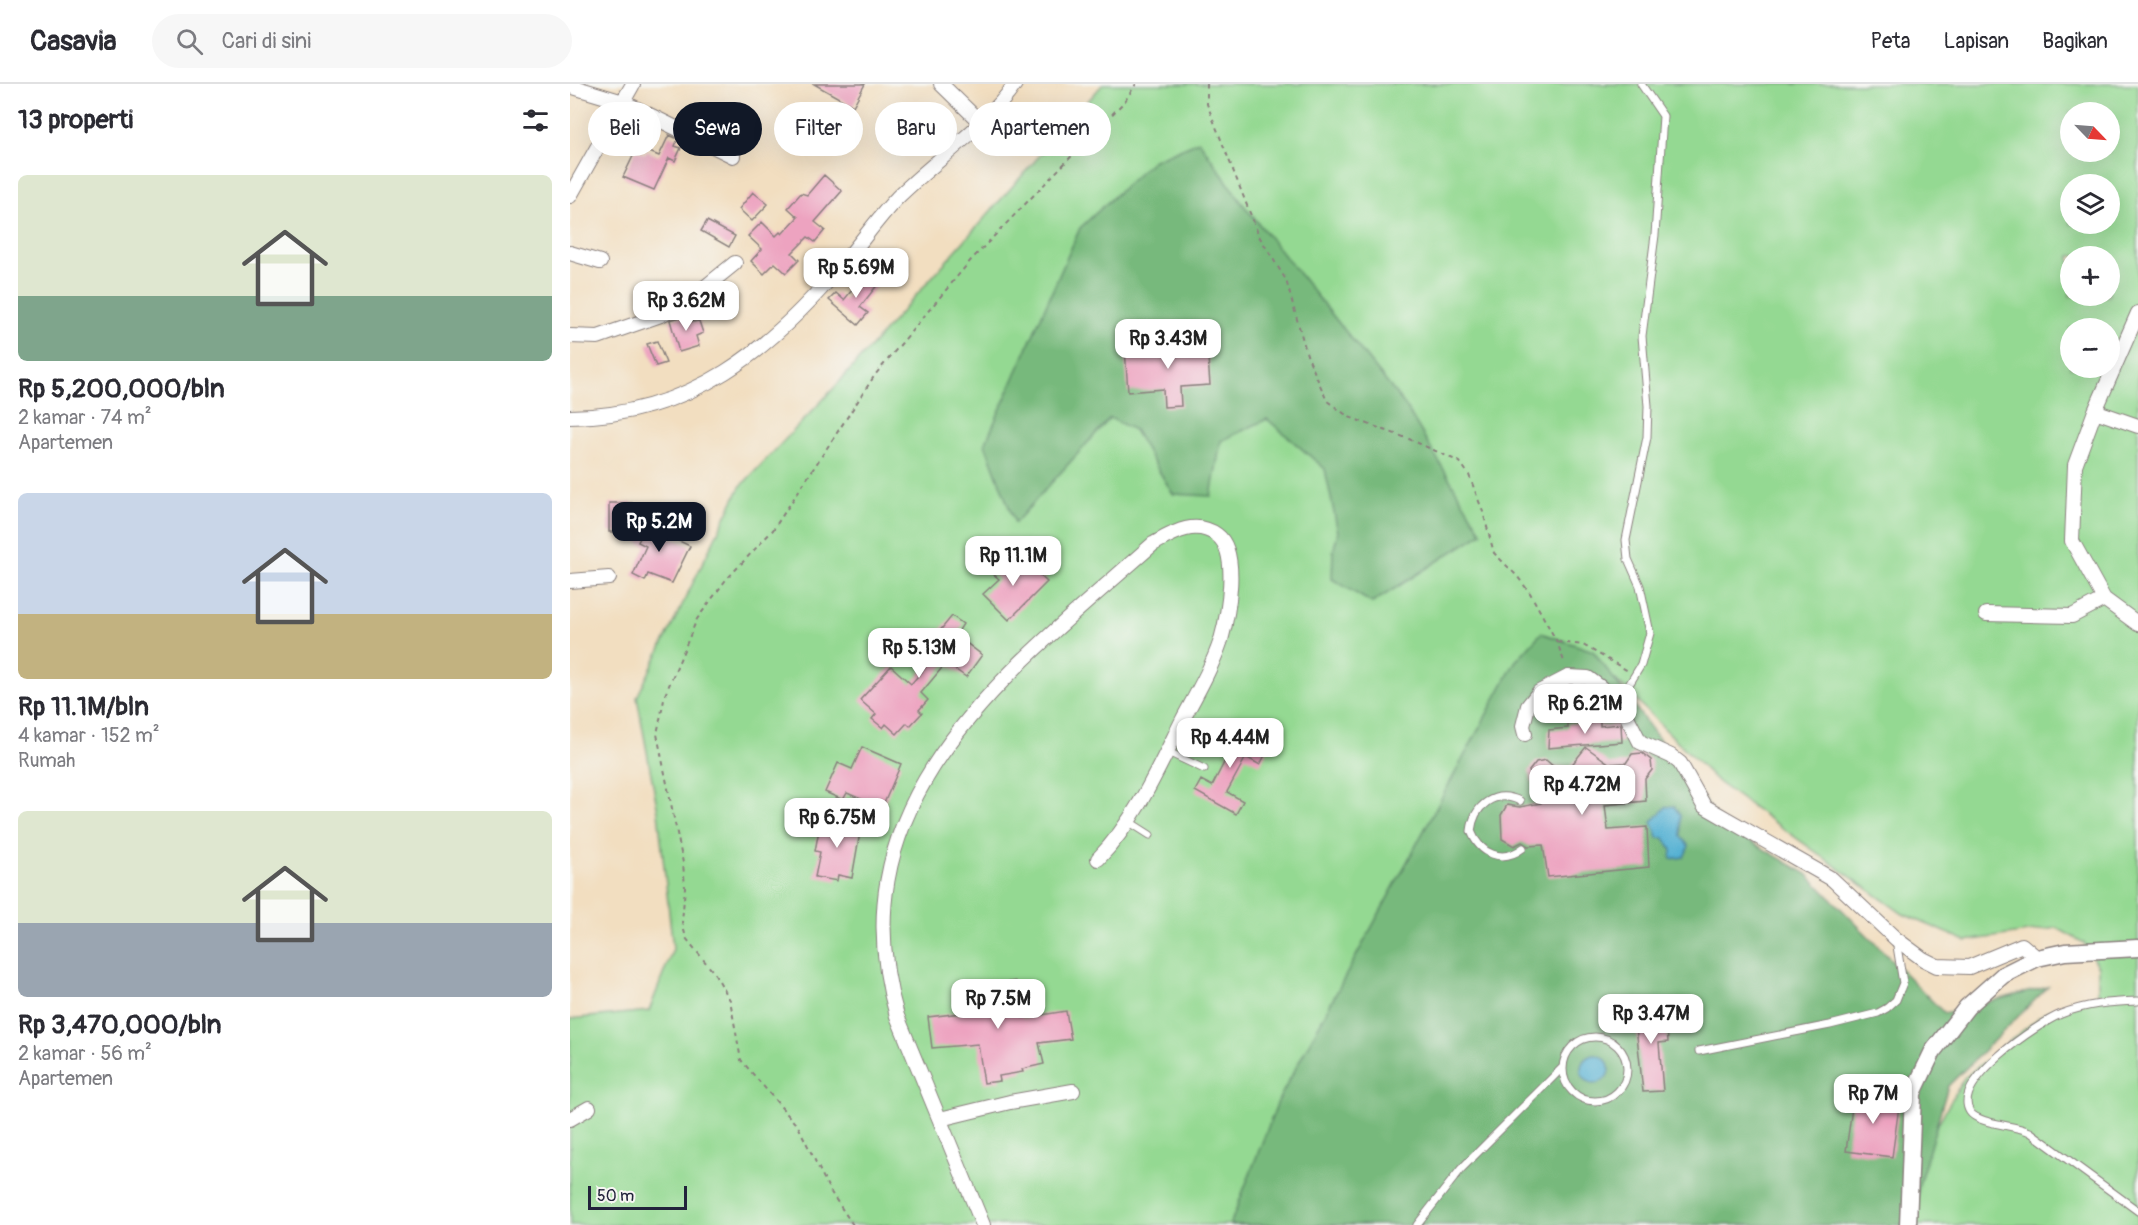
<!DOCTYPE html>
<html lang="id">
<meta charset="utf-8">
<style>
:root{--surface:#fff;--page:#f7f7f7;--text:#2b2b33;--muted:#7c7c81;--line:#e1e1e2;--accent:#111827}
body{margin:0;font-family:Pangolin,sans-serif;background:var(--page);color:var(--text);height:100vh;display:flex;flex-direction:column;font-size:22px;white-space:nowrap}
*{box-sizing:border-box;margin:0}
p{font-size:20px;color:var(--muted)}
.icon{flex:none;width:33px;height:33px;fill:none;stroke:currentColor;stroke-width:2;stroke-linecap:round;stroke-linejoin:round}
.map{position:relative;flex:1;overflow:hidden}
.sheet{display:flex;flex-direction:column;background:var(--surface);width:570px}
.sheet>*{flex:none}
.hud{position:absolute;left:18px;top:18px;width:570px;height:54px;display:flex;gap:12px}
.needle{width:39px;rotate:115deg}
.tools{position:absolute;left:1490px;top:18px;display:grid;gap:12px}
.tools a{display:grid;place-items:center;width:60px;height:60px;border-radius:50%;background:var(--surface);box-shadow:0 6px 24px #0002;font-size:30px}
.scale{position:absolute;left:18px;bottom:15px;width:99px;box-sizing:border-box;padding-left:6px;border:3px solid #22223b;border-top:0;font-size:16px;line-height:21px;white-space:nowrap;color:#22223b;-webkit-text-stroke:4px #f6f6f2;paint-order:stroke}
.price{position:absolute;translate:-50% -51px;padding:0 14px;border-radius:12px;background:#fff;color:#222;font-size:20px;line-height:39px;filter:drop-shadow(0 2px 3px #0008)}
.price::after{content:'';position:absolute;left:50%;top:36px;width:18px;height:14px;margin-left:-9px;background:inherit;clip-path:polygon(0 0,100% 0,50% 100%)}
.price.active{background:var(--accent);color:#fff}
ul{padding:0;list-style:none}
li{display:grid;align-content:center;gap:12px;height:318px;padding:0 18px}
li span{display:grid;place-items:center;height:186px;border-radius:9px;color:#555}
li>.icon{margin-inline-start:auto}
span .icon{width:108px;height:108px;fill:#fffc;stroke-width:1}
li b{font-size:26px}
h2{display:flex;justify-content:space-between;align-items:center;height:72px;padding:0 18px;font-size:26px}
.pill{padding:0 21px;border-radius:27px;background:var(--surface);box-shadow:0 6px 24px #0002;font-size:21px;line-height:54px}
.pill.active{background:var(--accent);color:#fff}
header{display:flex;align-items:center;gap:36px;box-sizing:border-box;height:84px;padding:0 30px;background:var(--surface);border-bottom:2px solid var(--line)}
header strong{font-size:28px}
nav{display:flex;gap:33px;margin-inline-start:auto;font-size:21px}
.search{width:420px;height:54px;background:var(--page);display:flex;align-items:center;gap:15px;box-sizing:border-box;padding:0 21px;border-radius:33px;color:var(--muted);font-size:22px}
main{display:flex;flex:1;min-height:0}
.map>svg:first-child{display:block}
</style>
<header>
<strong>Casavia</strong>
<div class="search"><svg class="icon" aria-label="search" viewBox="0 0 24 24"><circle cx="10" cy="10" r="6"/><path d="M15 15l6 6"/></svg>Cari di sini</div>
<nav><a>Peta</a><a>Lapisan</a><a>Bagikan</a></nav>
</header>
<main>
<section class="sheet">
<h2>13 properti<svg class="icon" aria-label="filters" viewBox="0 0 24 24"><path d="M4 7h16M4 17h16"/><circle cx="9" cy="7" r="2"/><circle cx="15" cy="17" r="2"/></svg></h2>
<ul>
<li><span style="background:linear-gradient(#dfe7d0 65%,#7fa58c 0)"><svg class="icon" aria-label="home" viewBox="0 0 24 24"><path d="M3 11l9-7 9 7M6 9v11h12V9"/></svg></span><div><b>Rp 5,200,000/bln</b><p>2 kamar · 74 m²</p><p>Apartemen</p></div></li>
<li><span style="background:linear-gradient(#c9d6e8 65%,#c2b280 0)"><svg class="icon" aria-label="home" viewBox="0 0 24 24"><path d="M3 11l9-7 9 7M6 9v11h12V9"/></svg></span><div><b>Rp 11.1M/bln</b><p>4 kamar · 152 m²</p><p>Rumah</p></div></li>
<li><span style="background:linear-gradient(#dfe7d0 60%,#9aa5b1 0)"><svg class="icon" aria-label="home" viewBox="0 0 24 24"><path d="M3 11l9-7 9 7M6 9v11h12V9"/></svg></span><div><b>Rp 3,470,000/bln</b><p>2 kamar · 56 m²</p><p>Apartemen</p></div></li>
</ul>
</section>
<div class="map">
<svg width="1568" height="1141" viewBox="0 0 1568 1141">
<rect width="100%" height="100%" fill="#f6f6f2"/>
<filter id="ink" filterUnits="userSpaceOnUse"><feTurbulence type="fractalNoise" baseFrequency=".0167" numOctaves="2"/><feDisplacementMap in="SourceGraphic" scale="12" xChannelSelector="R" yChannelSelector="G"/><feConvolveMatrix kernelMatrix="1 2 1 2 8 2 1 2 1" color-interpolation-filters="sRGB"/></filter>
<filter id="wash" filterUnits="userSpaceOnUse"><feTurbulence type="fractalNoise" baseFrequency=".008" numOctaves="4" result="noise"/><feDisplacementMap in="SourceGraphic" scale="24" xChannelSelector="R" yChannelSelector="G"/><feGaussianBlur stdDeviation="1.35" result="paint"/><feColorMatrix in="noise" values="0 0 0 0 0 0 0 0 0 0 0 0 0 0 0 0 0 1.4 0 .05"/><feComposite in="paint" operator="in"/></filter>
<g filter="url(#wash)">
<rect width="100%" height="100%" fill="#f2dec0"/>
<path fill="#94d992" stroke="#5b7e66" stroke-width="1.5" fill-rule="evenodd" d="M 533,0 L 1568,0 L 1568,1141 L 1344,1141 L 1353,1066 L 1394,994 L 1476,928 L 1528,912 L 1528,883 L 1514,859 L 1487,844 L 1396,857 L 1333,830 L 1149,699 L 1046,596 L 1017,580 L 728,1141 L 0,1141 L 0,935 L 79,927 L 103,865 L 88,728 L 67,613 L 170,403 L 264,304 ZM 1500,28 L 1539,28 L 1539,68 L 1500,68 ZM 1500,100 L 1539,100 L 1539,140 L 1500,140 ZM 1500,172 L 1539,172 L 1539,212 L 1500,212 ZM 1500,244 L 1539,244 L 1539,284 L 1500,284 Z"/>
<path fill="#77b97c" stroke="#4c6e5c" stroke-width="1.5" d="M 629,57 L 672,119 L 835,321 L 912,449 L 802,519 L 762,495 L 763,468 L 768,448 L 755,385 L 697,335 L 651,357 L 641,412 L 603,410 L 564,346 L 540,334 L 445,439 L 415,360 L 510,144 L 582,77 Z
M 971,549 L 1023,567 L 1154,742 L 1237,790 L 1374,929 L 1478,903 L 1378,1002 L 1337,1141 L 660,1141 L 709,1015 L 945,578 Z"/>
<path fill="#54b1d3" stroke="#3b6a87" stroke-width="1.5" d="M 1104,722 L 1110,731 L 1111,753 L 1119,762 L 1114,773 L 1101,775 L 1102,766 L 1094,754 L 1088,754 L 1082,738 L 1096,723 Z
M1011 985a14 14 0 1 1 28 0a14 14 0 1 1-28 0Z"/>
<g id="blocks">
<path fill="#eda3c0" d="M 244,0 L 295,0 L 283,22 Z
M 99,51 L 108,55 L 105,62 L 111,64 L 105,77 L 99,74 L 84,106 L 53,93 L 66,66 L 75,70 L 77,67 L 89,72 Z
M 254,91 L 272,107 L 245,138 L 255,146 L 245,158 L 238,153 L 222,169 L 229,176 L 216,189 L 205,179 L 194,190 L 181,177 L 192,165 L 178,152 L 192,138 L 206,152 L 210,148 L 212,150 L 228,133 L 218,124 L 231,109 L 237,111 Z
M 183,108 L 198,120 L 182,137 L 169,125 Z
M 137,137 L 165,152 L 159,163 L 131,147 Z
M 296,189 L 308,200 L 290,223 L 298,229 L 288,241 L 259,216 L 266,209 L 274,216 Z
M 121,230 L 123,238 L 129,237 L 133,249 L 126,252 L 129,262 L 109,268 L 100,236 Z
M 87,257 L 96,279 L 86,282 L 77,260 Z
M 637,259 L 640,301 L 610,303 L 611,322 L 594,323 L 593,305 L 558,308 L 555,265 Z
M 39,419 L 62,419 L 62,448 L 39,448 Z
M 79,429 L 91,435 L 86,446 L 120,462 L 102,499 L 78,490 L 75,497 L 63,491 L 76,462 L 68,458 L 73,448 L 69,448 Z
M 425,473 L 441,487 L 452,475 L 477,498 L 439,536 L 413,510 L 429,495 L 415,483 Z
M 382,532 L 393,540 L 386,551 L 412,571 L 396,593 L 376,579 L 351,609 L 358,616 L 349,626 L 352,629 L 340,642 L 337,639 L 327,650 L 316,640 L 313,644 L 302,635 L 306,630 L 290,616 L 321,582 L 341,600 L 355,584 L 343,574 L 352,563 L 355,565 Z
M 1030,636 L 1030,642 L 1051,640 L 1052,658 L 978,664 L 979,646 L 998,644 L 998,640 Z
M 648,641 L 697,667 L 690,681 L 676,673 L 657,708 L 673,717 L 666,730 L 625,707 L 631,696 L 642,702 L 661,665 L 641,654 Z
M 292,663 L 331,680 L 312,724 L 277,709 L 273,716 L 255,708 L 268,679 L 282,685 Z
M 1016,663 L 1040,680 L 1056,679 L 1062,670 L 1072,669 L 1081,676 L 1082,686 L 1075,695 L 1076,717 L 1035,721 L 1038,746 L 1077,743 L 1079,783 L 978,793 L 973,761 L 958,762 L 952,758 L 944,762 L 932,755 L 931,731 L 937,721 L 950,723 L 971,719 L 971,703 L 962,697 L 959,687 L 966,678 L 976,676 L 984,683 L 1000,683 Z
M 251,735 L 276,740 L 277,735 L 292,737 L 282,794 L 268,791 L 267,797 L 245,793 L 250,768 L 245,767 Z
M 445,897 L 453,934 L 496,927 L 501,955 L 469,959 L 474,980 L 452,985 L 453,988 L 429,992 L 430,997 L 414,999 L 408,960 L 362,964 L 358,933 L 391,929 L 388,906 Z
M 1096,922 L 1098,958 L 1089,959 L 1093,1007 L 1073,1008 L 1064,924 Z
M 1284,1009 L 1330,1015 L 1322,1073 L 1276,1067 Z"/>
</g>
</g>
<g filter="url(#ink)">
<use href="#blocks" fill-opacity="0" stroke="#8a807e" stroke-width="1.5"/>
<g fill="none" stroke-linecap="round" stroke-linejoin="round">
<g stroke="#8a807e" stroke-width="9">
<path id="service" d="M 1049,617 L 1071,581 L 1080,549 L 1070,502 L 1058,475 L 1056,456 L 1077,353 L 1078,322 L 1072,252 L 1085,151 L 1093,32 L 1071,0
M 596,667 L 634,685
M 950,717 C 925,705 904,721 901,747 C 910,770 932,780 953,764
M 558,737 L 580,751
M 1568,917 C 1541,918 1516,920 1491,930 C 1469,939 1380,998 1400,1028 C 1408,1040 1445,1041 1460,1048 L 1568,1127
M993 985a32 32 0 1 1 64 0a32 32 0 1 1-64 0Z
M 1129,967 L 1260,941 L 1308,929 L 1317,924 L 1326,916 L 1333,899 L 1326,856
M 847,1141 L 891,1085 L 993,983"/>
</g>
<g stroke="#8a807e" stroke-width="16">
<path id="minor" d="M 371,0 L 410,38
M 0,2 L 53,18 L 163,72
M 0,112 L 63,0
M 0,169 L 30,178
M 1568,229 L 1525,327 L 1505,381 L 1502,457 L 1534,515 L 1568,540
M 0,252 L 28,253 L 91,231 L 123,213 L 165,179
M 1525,327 L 1568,342
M 0,333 C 121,332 201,266 275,177 C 293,156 308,134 327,114 C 362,79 419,40 445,0
M 0,497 L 39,494
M 1416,530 L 1502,532 L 1534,515
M 955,650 L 953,642 L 958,622 L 969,608 L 998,593 L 1018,594 L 1049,617 L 1070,658 L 1101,672 L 1110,679 L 1134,722 L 1262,795 L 1326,855 L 1353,875 L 1367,882 L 1399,883 L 1452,861 L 1467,874
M 0,1035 L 19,1024
M 370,1035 L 440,1018 L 503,1007
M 413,1141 L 327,932 C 263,714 440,587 583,460 C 603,449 625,435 647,451 C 670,468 658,531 651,556 C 642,583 627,609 613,635 C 589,683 566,736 528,775"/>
</g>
<g stroke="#8a807e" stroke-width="19">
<path id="tertiary" d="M 1338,1141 L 1343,1009 L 1363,967 L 1397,923 L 1433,891 L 1467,874 L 1495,868 L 1568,864"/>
</g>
<path stroke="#8a807e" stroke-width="2" stroke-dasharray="4.5 4.5" stroke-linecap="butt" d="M 637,0 L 637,20 L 689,152 L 716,196 L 737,271 L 757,317 L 779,333 L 839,355 L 890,378 L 899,391 L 913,428 L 924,469 L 947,492 L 960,509 L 987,558 L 995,580
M 987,558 L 1013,561 L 1058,587
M 283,1141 L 260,1107 L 229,1044 L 171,976 L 160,916 L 145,890 L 116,854 L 112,838 L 115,803 L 113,779 L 87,650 L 95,611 L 127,535 L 155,497 L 203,446 L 305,291 L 401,176 L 555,17 L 566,0"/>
<use href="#service" stroke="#fff" stroke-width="7"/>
<use href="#minor" stroke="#fff" stroke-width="14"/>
<use href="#tertiary" stroke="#fff" stroke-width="16"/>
</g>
</g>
</svg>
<div class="tools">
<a><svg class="needle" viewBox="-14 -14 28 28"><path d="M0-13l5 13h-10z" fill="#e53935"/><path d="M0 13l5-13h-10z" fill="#7c7c81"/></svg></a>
<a><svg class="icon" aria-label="layers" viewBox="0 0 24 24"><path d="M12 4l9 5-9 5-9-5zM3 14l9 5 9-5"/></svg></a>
<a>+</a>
<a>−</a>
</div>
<div class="scale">50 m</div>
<b class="price" style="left:286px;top:215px">Rp 5.69M</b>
<b class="price" style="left:116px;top:248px">Rp 3.62M</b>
<b class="price" style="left:598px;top:286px">Rp 3.43M</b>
<b class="price active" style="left:89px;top:469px">Rp 5.2M</b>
<b class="price" style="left:443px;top:503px">Rp 11.1M</b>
<b class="price" style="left:349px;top:595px">Rp 5.13M</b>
<b class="price" style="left:1015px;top:651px">Rp 6.21M</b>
<b class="price" style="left:660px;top:685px">Rp 4.44M</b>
<b class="price" style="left:1012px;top:732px">Rp 4.72M</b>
<b class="price" style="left:267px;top:765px">Rp 6.75M</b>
<b class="price" style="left:428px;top:946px">Rp 7.5M</b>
<b class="price" style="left:1081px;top:961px">Rp 3.47M</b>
<b class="price" style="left:1303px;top:1041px">Rp 7M</b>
<div class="hud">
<a class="pill">Beli</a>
<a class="pill active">Sewa</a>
<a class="pill">Filter</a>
<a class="pill">Baru</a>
<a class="pill">Apartemen</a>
</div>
</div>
</main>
